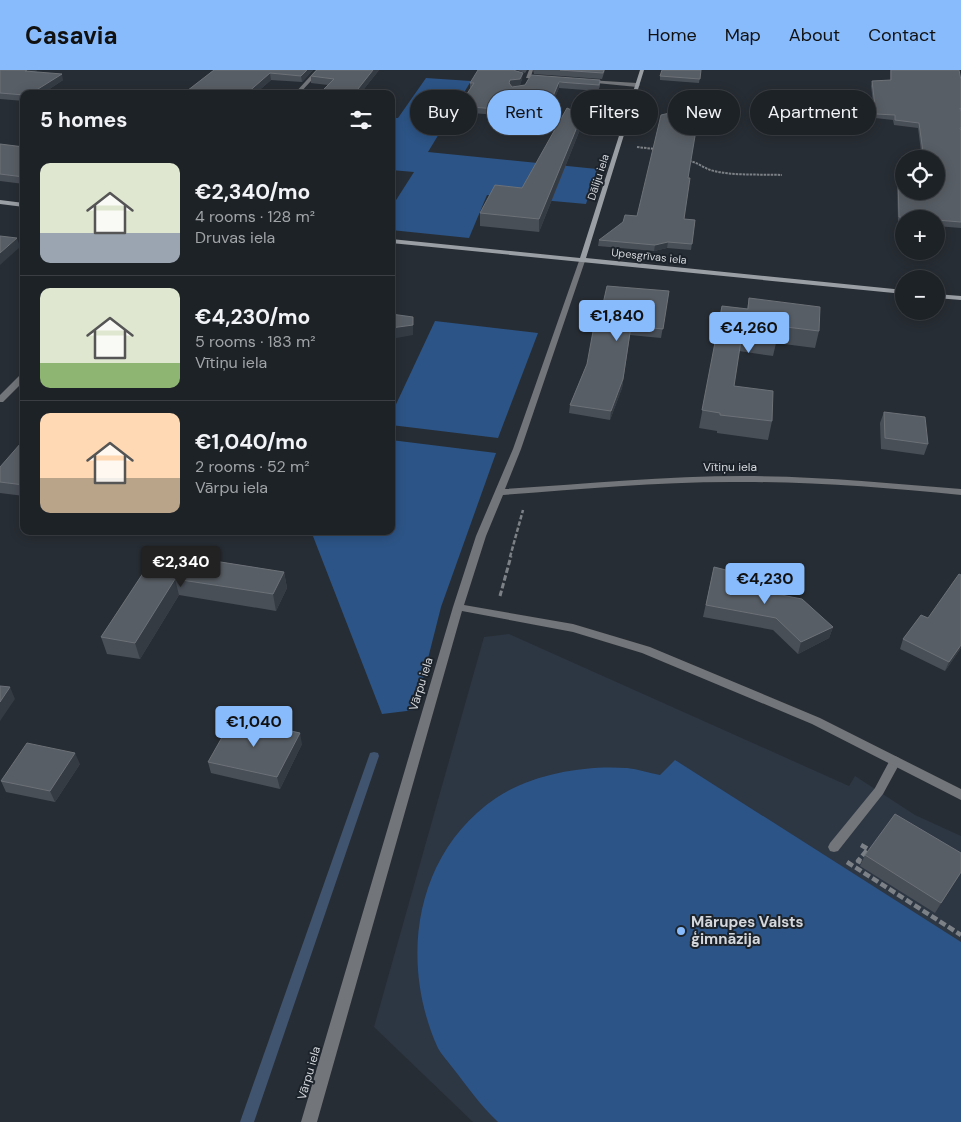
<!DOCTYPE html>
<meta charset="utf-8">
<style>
:root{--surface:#1d2227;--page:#2a2f33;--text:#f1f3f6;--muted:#a0a4a7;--line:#3b3f44;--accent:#88bbfc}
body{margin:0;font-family:"DM Sans",sans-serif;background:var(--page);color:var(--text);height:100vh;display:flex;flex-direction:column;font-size:19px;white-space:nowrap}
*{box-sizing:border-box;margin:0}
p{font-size:16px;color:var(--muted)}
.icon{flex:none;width:28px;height:28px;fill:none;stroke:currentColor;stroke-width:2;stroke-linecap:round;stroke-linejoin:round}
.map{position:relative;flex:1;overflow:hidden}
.panel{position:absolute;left:20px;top:20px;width:375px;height:445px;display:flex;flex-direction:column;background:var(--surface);border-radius:10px;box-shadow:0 2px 12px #0003,0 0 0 1px var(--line)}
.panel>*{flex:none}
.guide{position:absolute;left:410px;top:20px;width:475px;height:45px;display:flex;gap:10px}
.fabs{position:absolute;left:895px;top:80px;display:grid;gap:10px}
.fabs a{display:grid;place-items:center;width:50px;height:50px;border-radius:50%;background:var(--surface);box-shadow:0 2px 12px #0003,0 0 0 1px var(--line);font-size:25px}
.price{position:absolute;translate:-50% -42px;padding:0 11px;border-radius:5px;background:var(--accent);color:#111;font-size:16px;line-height:32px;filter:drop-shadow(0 1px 2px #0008)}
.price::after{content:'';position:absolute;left:50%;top:30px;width:15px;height:11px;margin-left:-8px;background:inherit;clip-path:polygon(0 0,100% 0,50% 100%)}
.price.on{background:#222;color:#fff}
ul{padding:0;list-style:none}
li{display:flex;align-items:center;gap:15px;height:125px;padding:0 20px}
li+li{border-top:1px solid var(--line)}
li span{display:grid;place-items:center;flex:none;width:140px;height:100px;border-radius:10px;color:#555}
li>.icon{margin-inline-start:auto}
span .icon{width:60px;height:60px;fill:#fffc;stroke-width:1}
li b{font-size:21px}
h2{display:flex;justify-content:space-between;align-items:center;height:60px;padding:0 20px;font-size:21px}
.tag{padding:0 18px;border-radius:22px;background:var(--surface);box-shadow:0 2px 12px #0003,0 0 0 1px var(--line);font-size:18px;line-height:45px}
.tag.on{background:var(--accent);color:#111}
header{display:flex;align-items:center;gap:30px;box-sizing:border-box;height:70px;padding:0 25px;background:var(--accent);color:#111}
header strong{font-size:24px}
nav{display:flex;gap:28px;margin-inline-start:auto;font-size:18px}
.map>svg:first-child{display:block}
</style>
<header>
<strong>Casavia</strong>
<nav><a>Home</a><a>Map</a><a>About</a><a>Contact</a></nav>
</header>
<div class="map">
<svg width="961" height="1052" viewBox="0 0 961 1052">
<rect width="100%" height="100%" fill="#272d34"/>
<path fill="#2d3643" d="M 509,564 L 849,716 L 855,706 L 915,745 L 961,766 L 961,1052 L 473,1052 L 374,957 L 484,567 Z"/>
<path fill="#2c5486" d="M 426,8 L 471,11 L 428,82 L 597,99 L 586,134 L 487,125 L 469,168 L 391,160 L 391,138 L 414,102 L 391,100 L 391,48 L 398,48 Z
M 435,251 L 538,263 L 498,368 L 391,355 L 391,345 Z
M 391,370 L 496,383 L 441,537 L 415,640 L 382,644 L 311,461 L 391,461 Z
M 675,690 L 961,872 L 961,1052 L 498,1052 C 480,1035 467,1016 452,997 C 447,990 440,983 437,976 C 399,890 415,783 496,728 C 532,704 584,695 627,698 C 638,699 649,703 660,705 Z"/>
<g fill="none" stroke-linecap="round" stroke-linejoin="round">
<path fill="#40536f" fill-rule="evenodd" d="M 374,682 L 378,683 L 379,686 L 254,1052 L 240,1052 L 369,686 L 370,683 Z"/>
<path stroke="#7c8187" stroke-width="2" stroke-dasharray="2.5 1" stroke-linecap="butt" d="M 637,77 L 655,79
M 689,91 C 698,92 704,99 714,101 C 736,106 759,104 782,105"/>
<path stroke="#7c8187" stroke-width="2.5" stroke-dasharray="4.5 2" stroke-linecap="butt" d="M 510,487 L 523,440"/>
<path stroke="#7c8187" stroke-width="3" stroke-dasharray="5.5 2.5" stroke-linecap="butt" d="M 500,526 L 511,486"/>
<path stroke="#7c8187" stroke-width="4.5" stroke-dasharray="7 3" stroke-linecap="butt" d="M 861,775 L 868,779 L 858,791 L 862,793
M 847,792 L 961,865"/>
<path fill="#727579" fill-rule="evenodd" d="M 529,0 L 533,0 L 531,6 L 546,8 L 544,9 L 526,8 Z
M 588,10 L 637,13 L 640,15 L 637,17 L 586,12 Z
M 895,686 L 899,688 L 901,691 L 883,724 L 838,781 L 834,782 L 830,781 L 828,777 L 830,773 L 875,718 L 891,688 Z"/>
<path fill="#727579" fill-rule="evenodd" d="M 316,0 L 321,0 L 299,24 L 294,24 Z
M 582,189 L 585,191 L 521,379 L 505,419 C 585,414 665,406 744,406 C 817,406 889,413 961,419 L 961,425 C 889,418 817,412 745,412 C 664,411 583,419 503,425 L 486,466 L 464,535 L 573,554 L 650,577 L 820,648 L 961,719 L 961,730 L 812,654 L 642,583 L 573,562 L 462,541 L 317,1052 L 301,1052 L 453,537 L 476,466 L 513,379 L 579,191 Z
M 21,304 L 24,304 L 24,311 L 3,332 L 0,332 L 0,325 Z"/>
<path fill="#9a9fa5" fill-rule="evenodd" d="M 640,0 L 644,0 L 586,188 L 904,220 L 904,224 L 391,173 L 391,169 L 580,188 Z
M 0,130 L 24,133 L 24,137 L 0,134 Z
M 936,224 L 961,226 L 961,230 L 936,228 Z"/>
</g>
<path fill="#494f57" d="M 0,0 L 37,0 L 34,2 L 63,10 L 42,24 L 24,24 L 24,31 L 0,29 Z
M 214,0 L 313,0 L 302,12 L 271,10 L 255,24 L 183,24 Z
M 379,0 L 360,24 L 319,24 L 328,15 L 311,13 L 311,6 Z
M 517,0 L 527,0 L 525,3 Z
M 533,0 L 605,0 L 602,9 L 534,4 Z
M 701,0 L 699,13 L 660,10 L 660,6 Z
M 890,0 L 959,0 L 961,10 L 961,158 L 936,156 L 936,149 L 904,149 L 904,153 L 898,152 L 897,112 L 898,107 L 936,121 L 936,89 L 922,89 L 918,58 L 894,55 L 893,50 L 875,48 L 871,16 L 872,11 L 890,10 Z
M 522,9 L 520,15 L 512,16 L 512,17 L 525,15 L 600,10 L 600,16 L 598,21 L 559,18 L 546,49 L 459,42 L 459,36 L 470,19 L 470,13 Z
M 582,45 L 581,57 L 539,162 L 480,156 L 480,143 L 522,118 Z
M 0,74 L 24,77 L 24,114 L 0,111 Z
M 688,108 L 684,149 L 695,150 L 691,180 L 667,178 L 654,181 L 598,176 L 599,170 L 637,146 Z
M 669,221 L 661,268 L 630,265 L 622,318 L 610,350 L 569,343 L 570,335 L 587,294 L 598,256 Z
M 749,228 L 819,261 L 815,278 L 776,273 L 773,286 L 739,281 L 734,316 L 772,351 L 768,370 L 717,363 L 717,361 L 699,358 L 722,236 L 747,239 Z
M 884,342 L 928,374 L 924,385 L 881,379 L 880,353 Z
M 24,373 L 24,426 L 0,423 L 0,397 Z
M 157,482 L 284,502 L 287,518 L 276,541 L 179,525 L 140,589 L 107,584 L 101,567 Z
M 714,497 L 740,517 L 833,557 L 829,568 L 798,584 L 773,560 L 703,547 Z
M 928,548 L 961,578 L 945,601 L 900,579 L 903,569 Z
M 302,674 L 280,719 L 211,703 L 208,692 Z
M 80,694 L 55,732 L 6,722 L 1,711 Z
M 865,785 L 961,803 L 935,843 L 860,796 Z"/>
<path fill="#353b43" d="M 27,0 L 37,0 L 26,7 L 25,1 Z
M 307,0 L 313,0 L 302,12 L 301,6 Z
M 373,0 L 379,0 L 360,24 L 354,24 Z
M 270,3 L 271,10 L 255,24 L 246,24 Z
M 523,3 L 522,9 L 520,15 L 510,16 L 509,13 L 510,10 Z
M 62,4 L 63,10 L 42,24 L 30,24 Z
M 559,12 L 559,18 L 546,49 L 546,43 Z
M 582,45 L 581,57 L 539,162 L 539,149 Z
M 17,168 L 20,177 L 0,195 L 0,183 Z
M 668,172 L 667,178 L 654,181 L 655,175 Z
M 413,247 L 413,265 L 391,269 L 391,258 Z
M 630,265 L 622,318 L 610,350 L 611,341 Z
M 284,502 L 287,518 L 276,541 L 273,524 Z
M 175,509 L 179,525 L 140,589 L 135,573 Z
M 833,557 L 829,568 L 798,584 L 801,572 Z
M 961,575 L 961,578 L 945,601 L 949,592 Z
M 10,617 L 15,629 L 0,651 L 0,632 Z
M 300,663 L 302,674 L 280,719 L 277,707 Z
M 75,683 L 80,694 L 55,732 L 50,721 Z
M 961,802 L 961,803 L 935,843 L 941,833 Z"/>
<path fill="#585e65" stroke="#6c7178" d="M 0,0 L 27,0 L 25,1 L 62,4 L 30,24 L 24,24 L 24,25 L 0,23 Z
M 214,0 L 307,0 L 301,6 L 270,3 L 246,24 L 183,24 Z
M 317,0 L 373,0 L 354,24 L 319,24 L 334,9 L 311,6 Z
M 478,0 L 513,0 L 523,3 L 520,9 L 510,10 L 509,13 L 512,17 L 525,15 L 531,5 L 600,10 L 599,15 L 559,12 L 546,43 L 459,36 L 474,13 L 470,13 Z
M 560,0 L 604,0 L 603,3 Z
M 662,0 L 701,0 L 700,9 L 660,6 Z
M 891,0 L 959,0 L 961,10 L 961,39 L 960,38 L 961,42 L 961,58 L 960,58 L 961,61 L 961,152 L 936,150 L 936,149 L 923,149 L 899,147 L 898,107 L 904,108 L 904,121 L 936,121 L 936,89 L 924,89 L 919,53 L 895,50 L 895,45 L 876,44 L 872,11 L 891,10 Z
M 700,36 L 688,108 L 690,108 L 684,149 L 695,150 L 692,174 L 668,172 L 655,175 L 599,170 L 623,152 L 625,145 L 637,146 L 661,45 Z
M 567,38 L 582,45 L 539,149 L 480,143 L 495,115 L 522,118 Z
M 0,74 L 24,77 L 24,107 L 0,104 Z
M 0,166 L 17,168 L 0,183 Z
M 607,216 L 669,221 L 663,259 L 631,256 L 623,309 L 611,341 L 570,335 L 587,294 L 594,256 L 598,256 Z
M 749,228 L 820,237 L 819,261 L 778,256 L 777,268 L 742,264 L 734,316 L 773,321 L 772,351 L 720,345 L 720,343 L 702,340 L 722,236 L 748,239 Z
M 391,244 L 413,247 L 413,255 L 391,258 Z
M 884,342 L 925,347 L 928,374 L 885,368 Z
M 21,373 L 24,373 L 24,415 L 0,412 L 0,397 Z
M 157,482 L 284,502 L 273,524 L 175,509 L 135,573 L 101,567 Z
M 714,497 L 742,504 L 740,517 L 802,529 L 833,557 L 801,572 L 776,548 L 706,535 Z
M 959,504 L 961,505 L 961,575 L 949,592 L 903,569 L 921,545 L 928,548 Z
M 0,616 L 10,617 L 0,632 Z
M 233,648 L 300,663 L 277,707 L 208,692 Z
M 27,673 L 75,683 L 50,721 L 1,711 Z
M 895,744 L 961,783 L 961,802 L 941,833 L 865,785 Z"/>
<circle fill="#88bbfc" stroke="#1d232a" stroke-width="2" cx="681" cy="861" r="5"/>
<g text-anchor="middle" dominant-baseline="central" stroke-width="4" stroke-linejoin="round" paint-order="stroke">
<g font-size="11" fill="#d4d8dd" stroke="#1d232a">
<text transform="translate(598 107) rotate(-72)">Dāliju iela</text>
<text transform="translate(649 186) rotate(6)">Upesgrīvas iela</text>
</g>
<g font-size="12" fill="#d4d8dd" stroke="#1d232a">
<text x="730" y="397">Vītiņu iela</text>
<text transform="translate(421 614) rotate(-73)">Vārpu iela</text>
<text transform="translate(309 1003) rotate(-74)">Vārpu iela</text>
</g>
<g font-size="15" font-weight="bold" fill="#d4d8dd" stroke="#1d232a" text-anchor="start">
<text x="691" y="852">Mārupes Valsts<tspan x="691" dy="17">ģimnāzija</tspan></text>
</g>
</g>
</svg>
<div class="fabs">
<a><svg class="icon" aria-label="locate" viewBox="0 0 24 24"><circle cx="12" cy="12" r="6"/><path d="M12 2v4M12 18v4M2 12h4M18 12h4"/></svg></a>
<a>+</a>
<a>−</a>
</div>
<b class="price" style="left:617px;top:272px">€1,840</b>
<b class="price" style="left:749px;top:284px">€4,260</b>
<b class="price on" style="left:181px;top:518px">€2,340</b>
<b class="price" style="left:765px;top:535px">€4,230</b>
<b class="price" style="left:254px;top:678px">€1,040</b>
<div class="guide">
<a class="tag">Buy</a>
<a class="tag on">Rent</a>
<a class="tag">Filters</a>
<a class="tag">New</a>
<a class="tag">Apartment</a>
</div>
<section class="panel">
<h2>5 homes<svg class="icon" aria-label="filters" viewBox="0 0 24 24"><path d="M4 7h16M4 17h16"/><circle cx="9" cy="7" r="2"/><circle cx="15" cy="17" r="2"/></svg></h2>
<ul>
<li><span style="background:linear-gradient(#dfe7d0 70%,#9aa5b1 0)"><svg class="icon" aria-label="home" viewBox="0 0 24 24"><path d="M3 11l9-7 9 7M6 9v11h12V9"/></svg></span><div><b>€2,340/mo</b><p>4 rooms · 128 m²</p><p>Druvas iela</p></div></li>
<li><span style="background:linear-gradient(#dfe7d0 75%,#8fb573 0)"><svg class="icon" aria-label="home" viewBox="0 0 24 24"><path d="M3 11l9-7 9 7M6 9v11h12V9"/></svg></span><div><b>€4,230/mo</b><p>5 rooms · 183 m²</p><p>Vītiņu iela</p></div></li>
<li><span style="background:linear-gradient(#ffd9b3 65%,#b9a48a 0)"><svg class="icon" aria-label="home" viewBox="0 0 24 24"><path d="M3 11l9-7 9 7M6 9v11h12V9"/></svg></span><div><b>€1,040/mo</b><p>2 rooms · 52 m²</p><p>Vārpu iela</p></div></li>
</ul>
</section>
</div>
